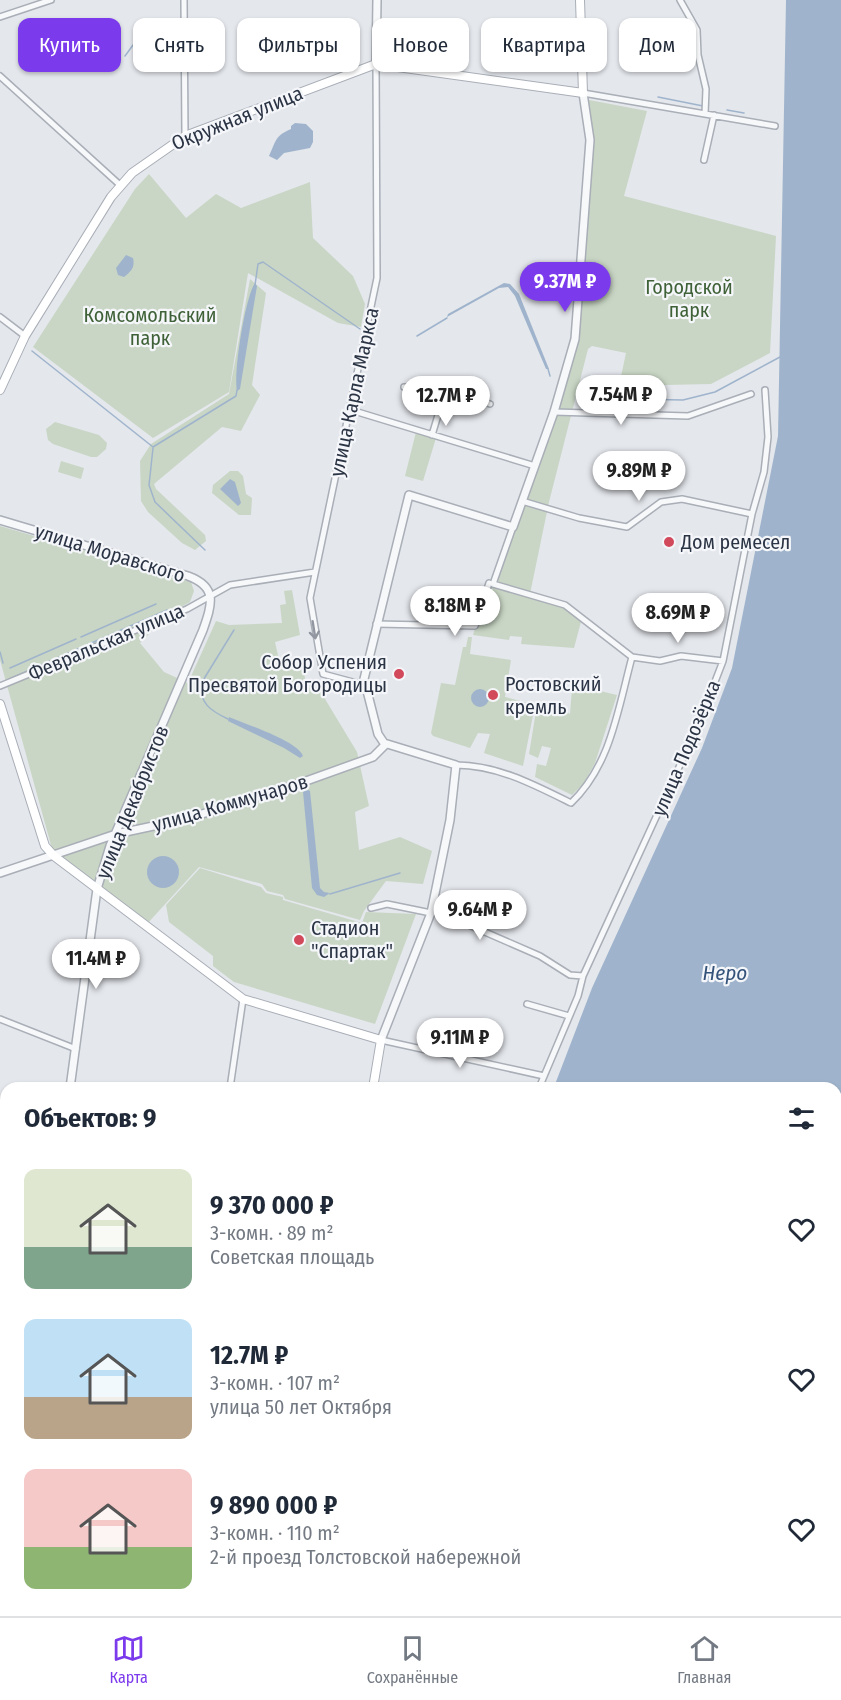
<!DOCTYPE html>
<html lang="ru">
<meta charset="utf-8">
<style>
:root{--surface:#fff;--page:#f2f2f3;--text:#1f2937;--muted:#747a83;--line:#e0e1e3;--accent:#7c3aed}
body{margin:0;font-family:"Fira Sans Condensed",sans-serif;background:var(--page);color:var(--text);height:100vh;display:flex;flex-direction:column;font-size:22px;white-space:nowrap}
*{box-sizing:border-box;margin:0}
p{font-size:20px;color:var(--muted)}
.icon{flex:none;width:33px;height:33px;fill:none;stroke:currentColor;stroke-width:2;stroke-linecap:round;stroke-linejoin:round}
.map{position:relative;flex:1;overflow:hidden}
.side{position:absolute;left:0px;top:1082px;width:842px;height:536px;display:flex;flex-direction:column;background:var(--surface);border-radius:18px 18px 0 0;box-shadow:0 2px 4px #0004}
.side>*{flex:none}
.hud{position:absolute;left:18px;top:18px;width:806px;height:54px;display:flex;gap:12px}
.price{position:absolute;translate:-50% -51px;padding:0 14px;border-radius:21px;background:#fff;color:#222;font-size:20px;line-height:39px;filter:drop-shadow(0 2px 3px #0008)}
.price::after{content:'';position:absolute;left:50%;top:36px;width:18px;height:14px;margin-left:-9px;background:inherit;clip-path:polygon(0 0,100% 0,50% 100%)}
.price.selected{background:var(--accent);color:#fff}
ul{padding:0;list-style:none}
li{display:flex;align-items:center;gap:18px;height:150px;padding:0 24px}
li span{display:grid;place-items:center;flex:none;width:168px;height:120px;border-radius:12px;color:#555}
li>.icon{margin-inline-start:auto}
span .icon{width:72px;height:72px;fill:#fffc;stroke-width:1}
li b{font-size:26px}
h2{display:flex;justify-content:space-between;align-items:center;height:72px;padding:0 24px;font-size:26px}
.chip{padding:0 21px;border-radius:12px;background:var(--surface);box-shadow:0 2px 4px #0004;font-size:21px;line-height:54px}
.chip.selected{background:var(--accent);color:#fff}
.tabs{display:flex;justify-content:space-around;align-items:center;height:84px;border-top:2px solid var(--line);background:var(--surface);font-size:16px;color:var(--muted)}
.tabs a{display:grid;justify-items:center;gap:3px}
.tabs .selected{color:var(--accent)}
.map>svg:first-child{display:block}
</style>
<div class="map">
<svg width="841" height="1616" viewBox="0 0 841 1616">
<rect width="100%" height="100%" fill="#e4e7ec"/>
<path fill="#c9d6c5" d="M 584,99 L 647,111 L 624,196 L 776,236 L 770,353 L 711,384 L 619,386 L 626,353 L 592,346 L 588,349 L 549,502 L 530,594 L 565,605 L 582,618 L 574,648 L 521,644 L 522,637 L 510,636 L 509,640 L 473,635 L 489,583 L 492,584 L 575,339 L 590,140 Z
M 149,174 L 186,218 L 216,194 L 241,208 L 310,182 L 313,238 L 353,276 L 365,304 L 361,327 L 338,323 L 248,273 L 229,392 L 153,438 L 33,347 L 135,189 Z
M 250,279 L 266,293 L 252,385 L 260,395 L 241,431 L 222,427 L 154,484 L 156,489 L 205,535 L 206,541 L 195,550 L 182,543 L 148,512 L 141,501 L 140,461 L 151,444 L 229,394 Z
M 55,422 L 99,435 L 107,443 L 106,449 L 97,457 L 91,457 L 53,444 L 48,440 L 46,429 Z
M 416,432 L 436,438 L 423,481 L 405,476 Z
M 61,461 L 84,468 L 81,479 L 58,472 Z
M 230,471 L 238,471 L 243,476 L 246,494 L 252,498 L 251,515 L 239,515 L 212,493 L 213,485 Z
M 0,526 L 191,582 L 194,591 L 190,602 L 170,613 L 140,643 L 164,672 L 188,683 L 216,621 L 229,625 L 282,623 L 280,605 L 286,604 L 284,591 L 292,590 L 300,635 L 275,642 L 281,669 L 301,664 L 306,681 L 313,679 L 357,752 L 369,806 L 355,812 L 359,850 L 400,837 L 432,851 L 423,884 L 386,881 L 364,911 L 360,920 L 285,899 L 283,895 L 267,891 L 262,884 L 199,867 L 147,924 L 54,856 L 0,660 Z
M 468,637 L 472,637 L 470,654 L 511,660 L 505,697 L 535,705 L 523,766 L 484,753 L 490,734 L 478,733 L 470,748 L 433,736 L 431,733 L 441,683 L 455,685 L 463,647 L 466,647 Z
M 579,686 L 617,695 L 595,763 L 584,783 L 572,795 L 535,777 L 537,764 L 546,766 L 551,748 L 542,746 L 538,758 L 529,754 L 537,705 L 564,710 L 570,714 L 572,688 L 578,690 Z
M 200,868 L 261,887 L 266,893 L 283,897 L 283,900 L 362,923 L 366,912 L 416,914 L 375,1024 L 234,982 L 213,966 L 213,956 L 169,922 L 166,905 Z"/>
<path fill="#9fb4cc" d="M 786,0 L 841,0 L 841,1616 L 548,1616 L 548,1611 L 836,1611 L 836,1088 L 554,1087 L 592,988 L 702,748 L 732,668 L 778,436 Z
M 295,123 L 306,124 L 313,131 L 313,142 L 310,148 L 284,153 L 277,160 L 269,156 C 277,139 275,136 291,129 L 291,126 Z
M 126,255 L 133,258 C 135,267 132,271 124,277 L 118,275 L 116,268 Z
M 255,283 L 257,286 L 240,389 L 237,391 C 233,374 245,297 255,283 Z
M 504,283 L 510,284 L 519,294 L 549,369 L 546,369 L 515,296 L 508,287 L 499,288 L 447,317 L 448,314 Z
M 230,479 L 235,482 L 241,503 L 238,506 L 220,489 Z
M471 698a9 9 0 1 1 18 0a9 9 0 1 1-18 0Z
M 229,717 C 245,724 298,741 303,756 L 300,758 L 284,748 L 228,721 Z
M 306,789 L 310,791 L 320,888 L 324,892 L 330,893 L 324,897 L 317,895 L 312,888 L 303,792 Z
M147 872a16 16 0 1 1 32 0a16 16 0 1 1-32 0Z"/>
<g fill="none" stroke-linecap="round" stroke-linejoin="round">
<path stroke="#9fb4cc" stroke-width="1.5" d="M 188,32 L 191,32
M 125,56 L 133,45 L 177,33
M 658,97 L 703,106
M 727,110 L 744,113
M 255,285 L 258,264 L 263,262 L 360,329
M 417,336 L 447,318
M 32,351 L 153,447 L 236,396 L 237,390
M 548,369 L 550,376
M 581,398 L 683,400 L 715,392 L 780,357
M 153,448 L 149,485 L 155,502 L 205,550
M 81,637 L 156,604
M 0,652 L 3,663
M 10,668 L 76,639
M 9,679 L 167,610
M 228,719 C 211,711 198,703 202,682 L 234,630
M 330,894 L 400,873"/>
<g stroke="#a9aeb7" stroke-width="8">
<path id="minor" d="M 184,0 L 185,136
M 680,0 L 697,30 L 698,55 L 706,89 L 705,114
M 0,17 L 51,0
M 0,76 L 120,185
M 583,93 L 775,126
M 704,160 L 714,115
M 0,317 L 25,336
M 404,387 L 452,391 L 490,404
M 351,410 L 535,466
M 554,412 L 688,416 L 751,394
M 432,435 L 445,392
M 522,501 L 579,518 L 627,527 L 661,502 L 682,499 L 752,514
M 376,624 L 475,626 L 489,583
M 632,657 L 660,661 L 681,656 L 723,661
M 364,685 L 323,674 L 310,598 L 377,278 L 376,64
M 0,686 L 187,609 L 230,585 L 315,572
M 456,765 C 497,765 535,785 571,803 C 611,765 618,709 632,657 L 565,605 L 493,584 L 513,527
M 371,908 L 387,904 L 431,913 L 439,912 L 540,956 L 570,975 L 583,976
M 527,1004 L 569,1016
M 0,1019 L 76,1049
M 381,1040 L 544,1076
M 230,1088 L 243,999
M 539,1088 L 578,996 L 583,976 L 697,728 L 723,661 L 752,514 L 764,472 L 768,437 L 765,390
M 0,1299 L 6,1300
M 0,1542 L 6,1543
M 398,1611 L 426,1616
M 80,1616 L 81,1611
M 153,1616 L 154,1611
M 534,1616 L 534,1611"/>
</g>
<g stroke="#a9aeb7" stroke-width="10">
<path id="tertiary" d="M 376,64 L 377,0
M 0,520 L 188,576 C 218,587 212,604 203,630 L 110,846 L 97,889 L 70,1088
M 0,873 L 116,834 L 186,819 L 295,785 L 373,757 L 386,744
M 381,1040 L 431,913 L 450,820 L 456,765 L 384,743 L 378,734 L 364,679 L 409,495 L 513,527 L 554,412 L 575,339 L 590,140 L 583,93
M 1,1616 L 6,1583"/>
</g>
<g stroke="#a9aeb7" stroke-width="10">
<path id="secondary" d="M 0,390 L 25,336 L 111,197 L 132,173 L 185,136 L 376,64 L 583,93 L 580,0
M 0,704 L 45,846 L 54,856 L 243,999 L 381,1040 L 373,1088
M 280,1616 L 281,1611"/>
</g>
<use href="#minor" stroke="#f7f8fa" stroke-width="5"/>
<use href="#tertiary" stroke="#f7f8fa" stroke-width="7"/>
<use href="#secondary" stroke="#fff" stroke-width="8"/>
</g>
<defs><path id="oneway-shaft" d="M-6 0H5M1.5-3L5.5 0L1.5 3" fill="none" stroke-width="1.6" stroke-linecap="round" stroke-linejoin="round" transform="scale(1.5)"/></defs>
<use stroke="#9196a0" href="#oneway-shaft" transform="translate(314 630) rotate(81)"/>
<g fill="#d1495b" stroke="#f4f6f9" stroke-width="2">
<circle cx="669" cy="542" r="6"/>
<circle cx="399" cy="674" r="6"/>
<circle cx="493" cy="695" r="6"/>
<circle cx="299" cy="940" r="6"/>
</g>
<g text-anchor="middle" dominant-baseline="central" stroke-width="4.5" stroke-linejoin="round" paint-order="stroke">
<g font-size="20" fill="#2b3445" stroke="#f4f6f9">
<text transform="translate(237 118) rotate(-22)">Окружная улица</text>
<text transform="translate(354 392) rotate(-78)">улица Карла Маркса</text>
<text transform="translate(110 553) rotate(17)">улица Моравского</text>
<text transform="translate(106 642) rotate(-23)">Февральская улица</text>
<text transform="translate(686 748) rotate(-67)">улица Подозёрка</text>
<text transform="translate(132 802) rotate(-68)">улица Декабристов</text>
<text transform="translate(230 803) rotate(-16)">улица Коммунаров</text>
</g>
<g font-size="20" fill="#3f6138" stroke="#f4f6f9">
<text x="689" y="287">Городской<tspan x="689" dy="23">парк</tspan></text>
<text x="150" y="315">Комсомольский<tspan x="150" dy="23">парк</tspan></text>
</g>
<g font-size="20" fill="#2b3445" stroke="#f4f6f9" text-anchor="start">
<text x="681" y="542">Дом ремесел</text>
<text x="387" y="662" text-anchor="end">Собор Успения<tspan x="387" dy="23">Пресвятой Богородицы</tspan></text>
<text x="505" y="684">Ростовский<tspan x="505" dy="23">кремль</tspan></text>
<text x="311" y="928">Стадион<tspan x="311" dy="23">"Спартак"</tspan></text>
</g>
<g font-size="21" font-style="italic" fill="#34527a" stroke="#f4f6f9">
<text x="725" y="973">Неро</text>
</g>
</g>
</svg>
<b class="price selected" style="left:565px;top:313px">9.37M ₽</b>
<b class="price" style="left:621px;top:426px">7.54M ₽</b>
<b class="price" style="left:446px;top:427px">12.7M ₽</b>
<b class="price" style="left:639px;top:502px">9.89M ₽</b>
<b class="price" style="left:455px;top:637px">8.18M ₽</b>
<b class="price" style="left:678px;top:644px">8.69M ₽</b>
<b class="price" style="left:480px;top:941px">9.64M ₽</b>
<b class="price" style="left:96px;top:990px">11.4M ₽</b>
<b class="price" style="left:460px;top:1069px">9.11M ₽</b>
<div class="hud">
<a class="chip selected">Купить</a>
<a class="chip">Снять</a>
<a class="chip">Фильтры</a>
<a class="chip">Новое</a>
<a class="chip">Квартира</a>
<a class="chip">Дом</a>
</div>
<section class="side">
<h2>Объектов: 9<svg class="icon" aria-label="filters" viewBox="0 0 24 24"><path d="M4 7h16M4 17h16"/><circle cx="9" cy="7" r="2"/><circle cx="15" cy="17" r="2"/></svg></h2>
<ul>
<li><span style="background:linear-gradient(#dfe7d0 65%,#7fa58c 0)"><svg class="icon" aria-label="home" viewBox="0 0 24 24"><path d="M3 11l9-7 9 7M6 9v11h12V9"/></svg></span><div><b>9 370 000 ₽</b><p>3-комн. · 89 m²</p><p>Советская площадь</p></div><svg class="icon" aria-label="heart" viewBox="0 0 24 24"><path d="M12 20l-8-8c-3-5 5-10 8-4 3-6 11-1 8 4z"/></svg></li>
<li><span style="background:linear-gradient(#bfe0f5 65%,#b9a48a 0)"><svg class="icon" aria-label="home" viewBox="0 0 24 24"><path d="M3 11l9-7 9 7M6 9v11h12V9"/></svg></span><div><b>12.7M ₽</b><p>3-комн. · 107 m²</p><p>улица 50 лет Октября</p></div><svg class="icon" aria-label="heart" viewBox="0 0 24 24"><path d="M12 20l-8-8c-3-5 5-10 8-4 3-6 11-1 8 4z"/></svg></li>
<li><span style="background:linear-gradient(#f6c9c9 65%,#8fb573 0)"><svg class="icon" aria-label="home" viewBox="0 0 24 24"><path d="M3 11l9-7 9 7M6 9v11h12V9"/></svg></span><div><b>9 890 000 ₽</b><p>3-комн. · 110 m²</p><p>2-й проезд Толстовской набережной</p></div><svg class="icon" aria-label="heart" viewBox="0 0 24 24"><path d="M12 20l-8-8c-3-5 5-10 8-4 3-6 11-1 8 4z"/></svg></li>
</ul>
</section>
</div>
<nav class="tabs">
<a class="selected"><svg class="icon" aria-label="map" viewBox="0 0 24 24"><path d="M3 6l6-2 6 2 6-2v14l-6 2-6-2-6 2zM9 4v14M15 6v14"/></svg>Карта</a>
<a><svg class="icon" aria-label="saved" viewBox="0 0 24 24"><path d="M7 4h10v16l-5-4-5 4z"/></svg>Сохранённые</a>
<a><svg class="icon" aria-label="home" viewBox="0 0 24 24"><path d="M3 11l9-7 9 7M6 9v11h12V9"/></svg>Главная</a>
</nav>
